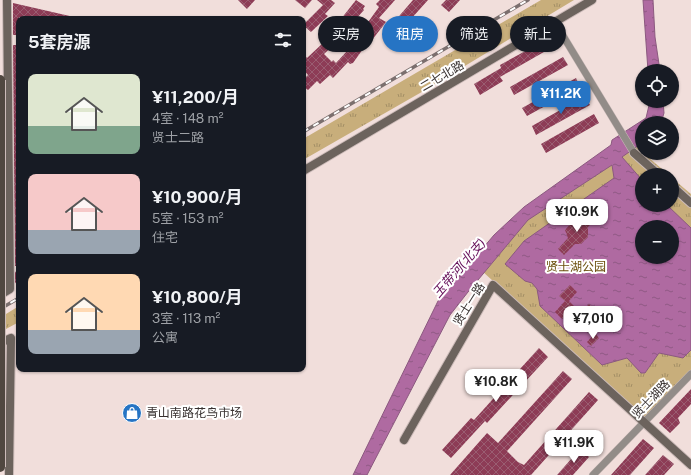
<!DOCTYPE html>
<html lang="zh">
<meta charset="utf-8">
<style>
:root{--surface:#171b24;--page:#242831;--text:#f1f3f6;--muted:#9ea1a6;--accent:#2674c4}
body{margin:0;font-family:"Public Sans","Noto Sans SC",sans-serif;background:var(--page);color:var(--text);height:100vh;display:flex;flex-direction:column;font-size:15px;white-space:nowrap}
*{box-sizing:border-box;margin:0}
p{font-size:13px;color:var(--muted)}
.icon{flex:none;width:22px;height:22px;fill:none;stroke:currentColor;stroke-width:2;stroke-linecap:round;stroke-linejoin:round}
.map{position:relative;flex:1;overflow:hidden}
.sheet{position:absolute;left:16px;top:16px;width:290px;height:356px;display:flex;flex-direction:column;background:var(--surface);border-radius:8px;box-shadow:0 1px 3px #0004}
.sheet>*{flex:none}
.hud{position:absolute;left:318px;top:16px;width:313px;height:36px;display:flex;gap:8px}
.tools{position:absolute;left:635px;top:64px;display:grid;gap:8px}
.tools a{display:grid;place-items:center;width:44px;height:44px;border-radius:50%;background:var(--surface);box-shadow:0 1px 3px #0004;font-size:20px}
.price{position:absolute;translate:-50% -34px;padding:0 9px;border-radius:8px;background:#fff;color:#222;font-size:13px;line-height:26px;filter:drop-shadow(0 1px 2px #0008)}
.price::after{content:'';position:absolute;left:50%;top:24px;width:12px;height:9px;margin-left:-6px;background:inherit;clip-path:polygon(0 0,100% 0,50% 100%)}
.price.on{background:var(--accent);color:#fff}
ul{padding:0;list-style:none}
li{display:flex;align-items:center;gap:12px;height:100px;padding:0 12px}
li span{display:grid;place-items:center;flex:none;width:112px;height:80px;border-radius:8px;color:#555}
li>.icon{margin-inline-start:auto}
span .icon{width:48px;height:48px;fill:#fffc;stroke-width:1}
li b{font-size:17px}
h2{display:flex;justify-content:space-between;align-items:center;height:48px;padding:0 12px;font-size:17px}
.tag{padding:0 14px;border-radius:18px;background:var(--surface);box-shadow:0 1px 3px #0004;font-size:14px;line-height:36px}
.tag.on{background:var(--accent);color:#fff}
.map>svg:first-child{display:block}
</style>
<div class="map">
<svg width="691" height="475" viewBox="0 0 691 475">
<defs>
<pattern id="park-tufts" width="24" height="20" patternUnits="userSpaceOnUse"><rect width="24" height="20" fill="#c8ae7b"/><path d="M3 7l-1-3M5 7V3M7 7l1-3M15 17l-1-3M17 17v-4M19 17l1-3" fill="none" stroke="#a38e65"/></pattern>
<pattern id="water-ripples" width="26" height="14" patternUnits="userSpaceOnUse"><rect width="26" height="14" fill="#af6aa1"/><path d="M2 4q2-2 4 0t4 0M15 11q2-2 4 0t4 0" fill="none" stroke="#8f5884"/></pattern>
<pattern id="building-cross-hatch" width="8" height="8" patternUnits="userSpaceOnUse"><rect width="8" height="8" fill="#8d3c56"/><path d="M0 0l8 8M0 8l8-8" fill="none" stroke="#9a5d71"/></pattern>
</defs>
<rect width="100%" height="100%" fill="#f1dedb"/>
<path fill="url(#park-tufts)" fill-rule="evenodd" d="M 541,0 L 574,0 L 420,93 L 303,160 L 303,139 Z
M 634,145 L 669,175 L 642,175 L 642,205 L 672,205 L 672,178 L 691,194 L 691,371 L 645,419 L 482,271 L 527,219 ZM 642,227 L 672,227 L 672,257 L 642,257 Z
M 19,306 L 19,322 L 6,329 L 6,314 Z"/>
<path fill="url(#water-ripples)" stroke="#8b597f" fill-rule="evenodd" d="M 643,0 L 653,0 L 655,37 L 660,71 L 648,71 Z
M 650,101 L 663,101 L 664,113 L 661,123 L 642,123 L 642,143 L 622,157 L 642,180 L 642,205 L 667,205 L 691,228 L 691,350 L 683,358 L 659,353 L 645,373 L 641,373 L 627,358 L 602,365 L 540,306 L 537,289 L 532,283 L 525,281 L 505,264 L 524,241 L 614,178 L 612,165 L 528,220 L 468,292 L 450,315 L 367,475 L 353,475 L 438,301 L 494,235 L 524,207 L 611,145 L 612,140 L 646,118 ZM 642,227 L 672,227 L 672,257 L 642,257 Z"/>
<path fill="url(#building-cross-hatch)" d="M 238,0 L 255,0 L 247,9 Z
M 295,0 L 312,0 L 305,8 Z
M 317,0 L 331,0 L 335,3 L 325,14 L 328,16 L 311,32 L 303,25 L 323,5 Z
M 356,0 L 365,6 L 363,9 L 364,10 L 346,30 L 348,32 L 324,54 L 332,62 L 333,60 L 336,63 L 360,37 L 358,36 L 379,7 L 376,4 L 380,0 L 395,0 L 379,18 L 386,22 L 372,40 L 370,39 L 353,63 L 350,64 L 348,62 L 333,78 L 330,75 L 320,84 L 317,81 L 308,90 L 303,86 L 303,80 L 308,75 L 303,69 L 303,60 L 306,57 L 307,58 L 323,43 L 322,42 L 342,20 L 341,19 Z
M 413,0 L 428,0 L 402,29 L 394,22 Z
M 446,0 L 460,0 L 449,12 L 441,5 Z
M 13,3 L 74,17 L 74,19 L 34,19 L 19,17 L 19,35 L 13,35 Z
M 553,36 L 558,44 L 500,77 L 503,81 L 480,95 L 474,84 L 501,68 L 500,65 Z
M 13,45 L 19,45 L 19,266 L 15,266 Z
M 563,57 L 568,65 L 514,95 L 510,87 Z
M 576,78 L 580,87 L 527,116 L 522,108 Z
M 585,96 L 590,105 L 536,135 L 532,126 Z
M 594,114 L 599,123 L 546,153 L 541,144 Z
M 593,211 L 598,216 L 588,227 L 588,237 L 581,244 L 575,244 L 564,255 L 558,249 L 568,238 L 565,230 L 573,221 L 582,222 Z
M 19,270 L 19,288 L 15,282 L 15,272 Z
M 570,285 L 577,292 L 569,301 L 574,306 L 562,319 L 555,312 L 565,301 L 559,296 Z
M 589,304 L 595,310 L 584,322 L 578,316 Z
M 595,333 L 599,338 L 591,346 L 587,342 Z
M 539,348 L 548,357 L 487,423 L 485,421 L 451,458 L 442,450 L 471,418 L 474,420 Z
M 563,371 L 572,379 L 507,451 L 518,462 L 524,465 L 589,392 L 598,400 L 531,475 L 450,475 L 487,433 L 498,443 Z
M 691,389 L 691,404 L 678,418 L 680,423 L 670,433 L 659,423 Z
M 643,439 L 654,448 L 630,475 L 611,475 Z
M 580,449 L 589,457 L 573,475 L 557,475 Z
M 663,455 L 674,464 L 664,475 L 645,475 Z"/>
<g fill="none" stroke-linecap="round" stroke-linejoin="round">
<g stroke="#ccbbb9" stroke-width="8">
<path id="street" d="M 554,21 L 634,153
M 593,475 L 691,374"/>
</g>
<g stroke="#ccbbb9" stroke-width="10">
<path id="secondary" d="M 634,153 L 659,175
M 303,171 L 592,0
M 672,186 L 691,203
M 0,295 L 10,289 L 7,0
M 0,343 L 11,338 L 9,475
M 404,440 L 493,285 L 691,465"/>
</g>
<use href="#street" stroke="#928c88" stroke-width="7"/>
<use href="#secondary" stroke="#6c635d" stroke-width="8"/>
<g stroke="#7b6f6e" stroke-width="3.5">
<path id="rail" d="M 303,132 L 528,0
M 0,309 L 19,298"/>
</g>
<use href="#rail" stroke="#fff" stroke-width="2" stroke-dasharray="6" stroke-linecap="butt"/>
<g stroke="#ccbbb9" stroke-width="12" stroke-linecap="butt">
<path id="primary-bridge" d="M 0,80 L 0,467"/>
</g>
<use href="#primary-bridge" stroke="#504740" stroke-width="10"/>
</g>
<defs>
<g id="shop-disc" transform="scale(1)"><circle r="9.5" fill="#2674c4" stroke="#fff"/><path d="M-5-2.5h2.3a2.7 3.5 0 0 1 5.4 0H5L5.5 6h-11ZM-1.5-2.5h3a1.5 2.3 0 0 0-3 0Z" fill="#fff"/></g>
</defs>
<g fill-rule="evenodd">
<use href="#shop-disc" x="132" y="413"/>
</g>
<g text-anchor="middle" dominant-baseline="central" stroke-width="4" stroke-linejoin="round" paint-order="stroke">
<g font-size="12" fill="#37302f" stroke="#fff">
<text transform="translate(442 76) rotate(-30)">二七北路</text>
<text transform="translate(469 304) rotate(-58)">贤士一路</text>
<text transform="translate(651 399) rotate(-46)">贤士湖路</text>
</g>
<g font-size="12" fill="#6b500e" stroke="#fff">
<text x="576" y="267">贤士湖公园</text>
</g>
<g font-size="12" fill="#37302f" stroke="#fff" text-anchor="start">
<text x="146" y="413">青山南路花鸟市场</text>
</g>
<g font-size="13" font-style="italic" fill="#640d58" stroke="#fff">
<text transform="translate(459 268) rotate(-49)">玉带河(北支)</text>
</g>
</g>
</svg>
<div class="tools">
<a><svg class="icon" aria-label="locate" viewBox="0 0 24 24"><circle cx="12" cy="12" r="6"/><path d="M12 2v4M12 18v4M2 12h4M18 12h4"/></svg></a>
<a><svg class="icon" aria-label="layers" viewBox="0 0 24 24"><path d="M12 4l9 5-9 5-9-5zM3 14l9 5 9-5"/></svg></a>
<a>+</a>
<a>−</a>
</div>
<b class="price on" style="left:561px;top:115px">¥11.2K</b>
<b class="price" style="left:577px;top:233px">¥10.9K</b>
<b class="price" style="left:593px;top:340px">¥7,010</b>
<b class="price" style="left:496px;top:403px">¥10.8K</b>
<b class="price" style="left:574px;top:464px">¥11.9K</b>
<div class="hud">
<a class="tag">买房</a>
<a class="tag on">租房</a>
<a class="tag">筛选</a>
<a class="tag">新上</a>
</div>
<section class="sheet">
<h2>5套房源<svg class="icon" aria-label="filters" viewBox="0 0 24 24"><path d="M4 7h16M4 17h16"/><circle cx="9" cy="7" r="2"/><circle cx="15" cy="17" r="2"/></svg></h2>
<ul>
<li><span style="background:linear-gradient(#dfe7d0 65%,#7fa58c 0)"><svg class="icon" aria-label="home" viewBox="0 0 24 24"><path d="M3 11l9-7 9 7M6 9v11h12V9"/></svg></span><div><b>¥11,200/月</b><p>4室 · 148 m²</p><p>贤士二路</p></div></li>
<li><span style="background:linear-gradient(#f6c9c9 70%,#9aa5b1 0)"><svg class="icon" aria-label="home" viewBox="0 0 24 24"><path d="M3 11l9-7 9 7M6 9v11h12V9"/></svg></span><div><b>¥10,900/月</b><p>5室 · 153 m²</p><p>住宅</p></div></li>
<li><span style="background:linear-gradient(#ffd9b3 70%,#9aa5b1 0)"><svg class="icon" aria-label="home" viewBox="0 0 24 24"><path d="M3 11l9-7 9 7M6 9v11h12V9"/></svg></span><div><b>¥10,800/月</b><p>3室 · 113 m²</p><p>公寓</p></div></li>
</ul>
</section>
</div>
